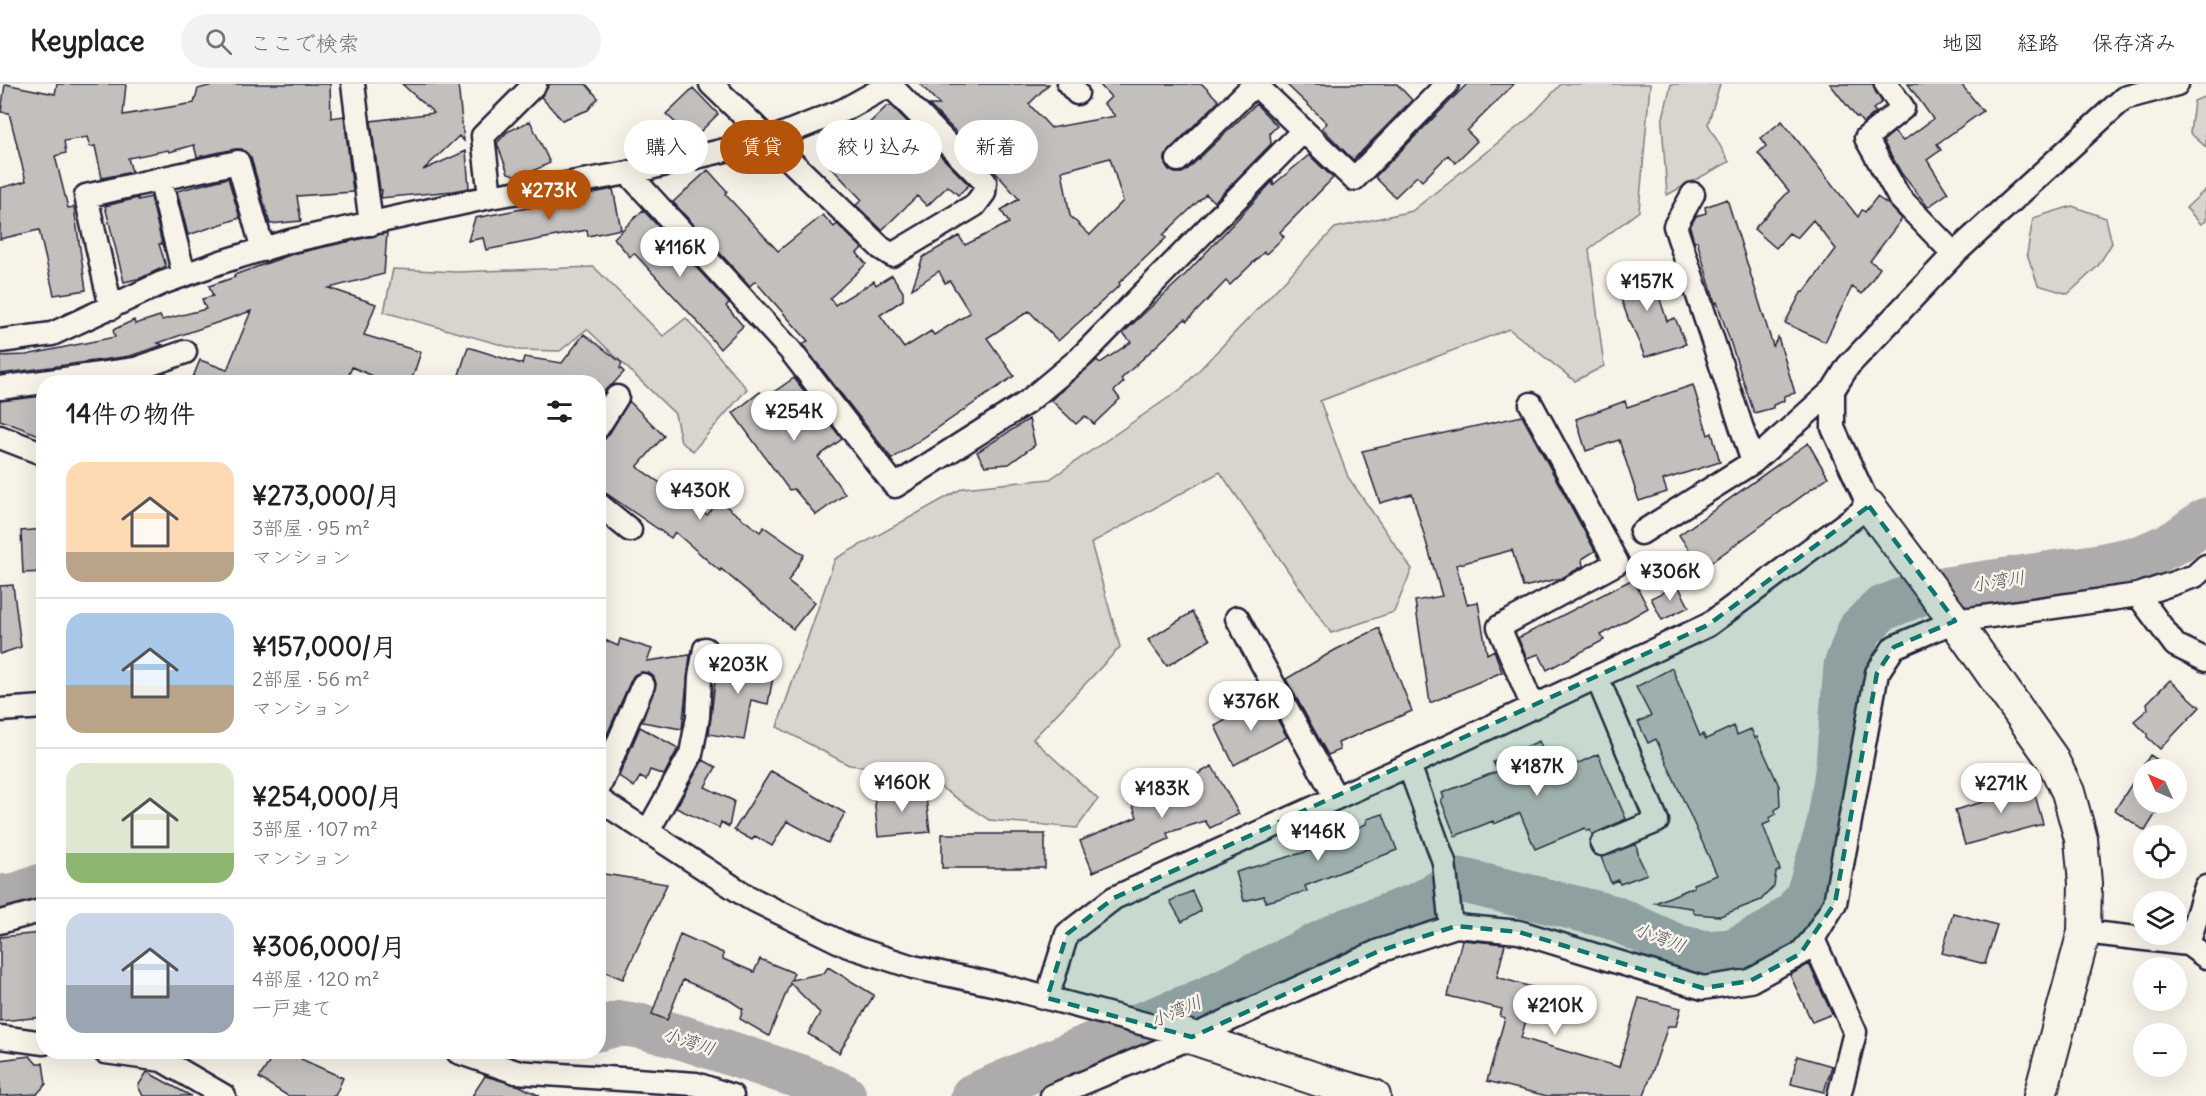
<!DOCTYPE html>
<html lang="ja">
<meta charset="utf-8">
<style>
:root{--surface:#fff;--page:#f2f2f2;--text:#202124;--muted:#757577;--line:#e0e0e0;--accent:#b45309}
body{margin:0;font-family:Delius,"Klee One",sans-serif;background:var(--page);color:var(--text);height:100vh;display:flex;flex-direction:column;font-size:22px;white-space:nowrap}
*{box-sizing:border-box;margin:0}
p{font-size:20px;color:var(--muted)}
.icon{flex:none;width:33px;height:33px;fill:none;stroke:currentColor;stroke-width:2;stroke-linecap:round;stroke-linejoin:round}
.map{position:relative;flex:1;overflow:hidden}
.side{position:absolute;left:36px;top:291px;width:570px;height:684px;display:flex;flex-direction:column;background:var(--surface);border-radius:24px;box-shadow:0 6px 24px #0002}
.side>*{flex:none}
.banner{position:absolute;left:624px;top:36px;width:570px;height:54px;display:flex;gap:12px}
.needle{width:39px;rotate:315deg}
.controls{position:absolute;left:2133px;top:675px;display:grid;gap:12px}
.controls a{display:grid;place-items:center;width:54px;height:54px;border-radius:50%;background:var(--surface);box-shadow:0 6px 24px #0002;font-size:30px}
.price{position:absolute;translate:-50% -51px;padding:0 14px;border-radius:21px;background:#fff;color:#222;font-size:20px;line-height:39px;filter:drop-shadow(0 2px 3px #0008)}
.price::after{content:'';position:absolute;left:50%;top:36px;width:18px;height:14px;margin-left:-9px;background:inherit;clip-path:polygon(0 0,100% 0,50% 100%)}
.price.active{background:var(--accent);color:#fff}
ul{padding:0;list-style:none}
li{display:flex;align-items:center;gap:18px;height:150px;padding:0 30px}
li+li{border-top:2px solid var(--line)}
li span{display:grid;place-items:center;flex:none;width:168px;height:120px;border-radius:18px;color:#555}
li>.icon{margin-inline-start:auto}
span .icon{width:72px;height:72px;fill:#fffc;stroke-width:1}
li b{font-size:26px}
h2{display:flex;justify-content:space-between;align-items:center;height:72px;padding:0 30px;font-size:26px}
.tag{padding:0 21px;border-radius:27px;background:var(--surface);box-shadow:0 6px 24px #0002;font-size:21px;line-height:54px}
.tag.active{background:var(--accent);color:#fff}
header{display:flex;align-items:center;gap:36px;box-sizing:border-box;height:84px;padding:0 30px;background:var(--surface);border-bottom:2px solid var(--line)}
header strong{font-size:28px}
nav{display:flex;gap:33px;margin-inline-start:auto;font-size:21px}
.search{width:420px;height:54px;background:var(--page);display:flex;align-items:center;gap:15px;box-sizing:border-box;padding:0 21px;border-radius:33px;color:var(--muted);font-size:22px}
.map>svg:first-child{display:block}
</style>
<header>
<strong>Keyplace</strong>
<div class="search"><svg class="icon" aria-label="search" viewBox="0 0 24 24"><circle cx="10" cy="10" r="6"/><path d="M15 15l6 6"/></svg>ここで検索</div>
<nav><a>地図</a><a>経路</a><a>保存済み</a></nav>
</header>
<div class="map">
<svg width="2206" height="1012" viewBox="0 0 2206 1012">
<rect width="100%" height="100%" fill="#f7f3e8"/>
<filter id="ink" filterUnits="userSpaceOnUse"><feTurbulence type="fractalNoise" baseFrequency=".0167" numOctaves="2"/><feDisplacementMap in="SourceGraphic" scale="12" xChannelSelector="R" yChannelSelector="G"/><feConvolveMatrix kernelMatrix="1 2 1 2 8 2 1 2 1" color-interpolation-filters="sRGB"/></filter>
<g filter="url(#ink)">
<path fill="#d8d5cf" stroke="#7d7c85" stroke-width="1.5" d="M 1561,0 L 1650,0 L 1639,127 L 1589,165 L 1604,282 L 1575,297 L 1509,245 L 1320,317 L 1348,393 L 1412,485 L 1394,528 L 1331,549 L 1220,388 L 1091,459 L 1120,563 L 1033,655 L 1098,715 L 1077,744 L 989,736 L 918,688 L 849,681 L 777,643 L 835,475 L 963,404 L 1050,395 L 1181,305 L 1335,144 L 1412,127 L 1530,33 Z
M 1671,0 L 1720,0 L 1708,40 L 1729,78 L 1667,111 L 1662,38 Z
M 2206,12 L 2206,63 L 2190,49 L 2194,17 Z
M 2206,105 L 2206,137 L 2201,140 L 2186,124 Z
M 2072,122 L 2106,134 L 2112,159 L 2098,182 L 2068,210 L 2038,201 L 2027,170 L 2033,134 Z
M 594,183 L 663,252 L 686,234 L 747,305 L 693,367 L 681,358 L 675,330 L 587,245 L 560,267 L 520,266 L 384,228 L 393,185 L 457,188 Z"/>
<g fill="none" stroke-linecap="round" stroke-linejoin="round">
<path stroke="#aeabad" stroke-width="45" d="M 0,813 L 17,811 L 44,801
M 598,945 L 621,939 L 644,943 L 684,954 L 798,992 L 844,1012
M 973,1012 L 1119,949 L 1205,916 L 1346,847 L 1422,819 L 1460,796 L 1612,833 L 1678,863 L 1706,869 L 1732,867 L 1771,848 L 1796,828 L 1808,811 L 1829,741 L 1838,681 L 1846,582 L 1860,545 L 1881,525 L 1921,509 L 2099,482 L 2142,473 L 2176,458 L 2206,436"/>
</g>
<path fill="#c2bfbd" stroke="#22223b" stroke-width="1.5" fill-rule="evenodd" d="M 5,0 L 55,10 L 57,0 L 126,0 L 123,31 L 194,19 L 198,5 L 216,0 L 330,0 L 331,34 L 344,32 L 353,108 L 297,112 L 301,137 L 270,140 L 251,74 L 242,65 L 235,65 L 197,73 L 194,61 L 169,68 L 168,66 L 128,74 L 132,88 L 102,94 L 95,62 L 90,63 L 87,53 L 64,57 L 66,69 L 55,72 L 68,124 L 74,123 L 86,206 L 54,211 L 39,146 L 0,155 L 0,104 L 26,97 L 9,29 L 1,28 Z
M 402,0 L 458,0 L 464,57 L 459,52 L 423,86 L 466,67 L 469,104 L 453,107 L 381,114 L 382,106 L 380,106 L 371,37 L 434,29 Z
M 550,0 L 586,0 L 598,14 L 588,26 L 562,36 L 541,13 Z
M 920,0 L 1049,0 L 1029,20 L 1051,44 L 1115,32 L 1104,20 L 1111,13 L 1099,0 L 1202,0 L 1219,17 L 1168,67 L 1165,73 L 1165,80 L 1169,86 L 1175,89 L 1182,89 L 1187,86 L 1256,20 L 1277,42 L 1270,49 L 1271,60 L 1214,118 L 1206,110 L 1163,151 L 1166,154 L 1119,199 L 1120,201 L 1058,257 L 1029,227 L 987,254 L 1014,292 L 892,375 L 803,261 L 808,257 L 755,197 L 750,202 L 673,118 L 708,86 L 727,107 L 725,110 L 778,167 L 823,131 L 834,143 L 837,140 L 862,164 L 857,169 L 866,180 L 830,214 L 835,221 L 874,197 L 876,201 L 892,191 L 903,208 L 903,216 L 880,231 L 904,264 L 931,247 L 934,251 L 970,229 L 950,197 L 945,199 L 939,187 L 912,205 L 923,173 L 959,152 L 965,161 L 1009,139 L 1001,126 L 1019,115 L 989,81 L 929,21 L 940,21 ZM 1110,74 L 1123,117 L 1090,151 L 1070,132 L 1062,87 Z
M 1286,0 L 1397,0 L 1412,16 L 1353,76 L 1322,44 L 1327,39 Z
M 1467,0 L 1514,0 L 1467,47 L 1477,57 L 1455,79 L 1448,71 L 1422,97 L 1417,92 L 1395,113 L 1375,93 Z
M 1830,0 L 1873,0 L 1875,7 L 1882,18 L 1873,25 L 1876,28 L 1863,39 L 1858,33 L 1856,33 Z
M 1908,0 L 1961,0 L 1983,27 L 1937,60 L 1941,66 L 1927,76 L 1948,109 L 1928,123 L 1902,90 L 1883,57 L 1894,48 L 1903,57 L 1933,35 Z
M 693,4 L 718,30 L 693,55 L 666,30 Z
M 887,22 L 892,22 L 969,101 L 958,111 L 948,102 L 927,122 L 917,112 L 882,146 L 856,121 L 862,116 L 825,77 L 836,66 L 827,57 L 842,44 L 853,55 Z
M 530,37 L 550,79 L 520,93 L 508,89 L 497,59 L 507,48 Z
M 1782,37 L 1858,133 L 1862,126 L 1865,128 L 1877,113 L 1889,121 L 1902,135 L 1870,177 L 1880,184 L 1862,210 L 1852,203 L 1825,258 L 1785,239 L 1802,207 L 1804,208 L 1836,165 L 1813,136 L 1797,154 L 1789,149 L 1776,164 L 1754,145 L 1789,107 L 1758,69 L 1766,62 L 1761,54 Z
M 1309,71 L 1333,94 L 1280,148 L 1284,153 L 1266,170 L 1264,168 L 1230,201 L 1226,197 L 1187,237 L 1185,235 L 1121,295 L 1124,298 L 1114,307 L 1120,315 L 1094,340 L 1085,332 L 1076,340 L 1051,316 L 1097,276 L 1100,279 L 1131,258 L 1123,249 L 1184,192 L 1273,97 L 1273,101 Z
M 228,94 L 240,134 L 188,151 L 177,107 Z
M 613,105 L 621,145 L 588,152 L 587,146 L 486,166 L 483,154 L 468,157 L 475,134 L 580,114 L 579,112 Z
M 151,113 L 162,160 L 159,160 L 166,182 L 141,194 L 124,198 L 105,122 L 138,114 L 138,116 Z
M 1727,115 L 1773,262 L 1778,253 L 1795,309 L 1784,312 L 1784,317 L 1773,321 L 1773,324 L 1754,329 L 1717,218 L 1715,219 L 1697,157 L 1694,158 L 1690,143 L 1696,132 L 1706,129 L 1705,123 Z
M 643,126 L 729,219 L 726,222 L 743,242 L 720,265 L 695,235 L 634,169 L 630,173 L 614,154 Z
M 387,149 L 384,190 L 329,204 L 376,220 L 364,251 L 421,268 L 411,298 L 387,298 L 352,283 L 346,298 L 191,298 L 200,276 L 227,286 L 251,227 L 158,259 L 163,261 L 130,272 L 0,290 L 0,272 L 26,271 L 115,253 L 113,246 L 134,236 L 135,240 L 160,232 L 162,236 L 206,225 L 202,215 L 213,212 L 209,202 L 235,193 L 234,191 L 293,170 Z
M 1649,181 L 1667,237 L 1675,234 L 1686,260 L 1645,273 L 1630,237 L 1629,237 L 1613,193 Z
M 584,250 L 622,279 L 620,284 L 624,288 L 613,300 L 606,305 L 598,317 L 598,298 L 472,298 L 458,294 L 468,263 L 522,280 L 524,273 L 562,279 Z
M 794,294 L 842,355 L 818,373 L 845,410 L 816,431 L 794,405 L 789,406 L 733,329 L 760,308 L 765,314 Z
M 1693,301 L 1708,351 L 1712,349 L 1720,378 L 1663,396 L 1667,408 L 1639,417 L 1619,356 L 1586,367 L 1576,335 L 1625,317 L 1627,323 Z
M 44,312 L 44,353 L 0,336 L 0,317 Z
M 629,317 L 664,352 L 637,383 L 707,431 L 719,417 L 760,448 L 764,443 L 804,471 L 788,497 L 815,518 L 793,545 L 721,485 L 720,487 L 675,448 L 671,454 L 607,410 L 598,407 L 598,356 L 605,355 L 609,350 Z
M 1522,332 L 1595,467 L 1582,475 L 1583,482 L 1562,494 L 1523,503 L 1512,466 L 1456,481 L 1467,520 L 1478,518 L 1487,570 L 1494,566 L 1502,588 L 1430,619 L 1415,517 L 1442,512 L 1412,410 L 1380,419 L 1362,367 Z
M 1029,335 L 1035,361 L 1009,380 L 985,382 L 977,368 Z
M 1808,359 L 1828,393 L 1702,485 L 1679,451 Z
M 44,445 L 44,488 L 23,489 L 21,447 Z
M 1633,495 L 1648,524 L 1601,551 L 1604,556 L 1547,586 L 1539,570 L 1527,574 L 1518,554 Z
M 13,501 L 21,563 L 0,570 L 0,502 Z
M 1678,501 L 1689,523 L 1662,536 L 1651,514 Z
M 1192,528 L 1210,556 L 1167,582 L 1148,556 Z
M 1379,544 L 1412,627 L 1338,659 L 1340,666 L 1328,671 L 1286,595 L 1335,566 Z
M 598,553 L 618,562 L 620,555 L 652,565 L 647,577 L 690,571 L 682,645 L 642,638 L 656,600 L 654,593 L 649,589 L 641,588 L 634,591 L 631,596 L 598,671 Z
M 718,571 L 775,582 L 768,620 L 751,616 L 744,656 L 709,650 Z
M 1672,584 L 1700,652 L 1703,650 L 1706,655 L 1734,642 L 1737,651 L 1751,645 L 1755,654 L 1757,653 L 1779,702 L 1780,722 L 1775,726 L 1776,730 L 1770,734 L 1770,738 L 1763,741 L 1780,786 L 1776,788 L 1774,802 L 1761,816 L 1720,832 L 1695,830 L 1692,824 L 1655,819 L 1694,803 L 1693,800 L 1717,791 L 1656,655 L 1648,659 L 1638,638 L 1651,632 L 1636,603 Z
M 2170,596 L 2200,623 L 2160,665 L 2147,653 L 2147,650 L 2134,637 L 2148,625 L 2147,619 Z
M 1266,614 L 1287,653 L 1234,681 L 1215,642 Z
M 640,643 L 678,664 L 664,691 L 650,686 L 646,696 L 640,693 L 634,703 L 619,692 Z
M 1539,657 L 1555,690 L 1598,670 L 1626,735 L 1592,751 L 1590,746 L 1587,747 L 1585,744 L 1535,765 L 1520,729 L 1494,740 L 1493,737 L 1455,752 L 1441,716 L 1444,714 L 1442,709 L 1498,687 L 1493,678 Z
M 2150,671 L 2173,686 L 2144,686 L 2144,718 L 2163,718 L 2145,747 L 2115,726 Z
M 703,676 L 716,683 L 705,703 L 734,717 L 729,743 L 721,738 L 719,744 L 676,724 Z
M 1212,682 L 1239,730 L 1210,744 L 1205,737 L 1167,749 L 1169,755 L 1093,788 L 1080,757 L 1137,733 L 1132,720 L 1153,710 L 1155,714 Z
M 771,687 L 845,729 L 828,759 L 787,737 L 772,762 L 755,752 L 752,756 L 734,746 Z
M 2030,692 L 2043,740 L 1965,761 L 1955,726 L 2010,710 L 2007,699 Z
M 925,704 L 930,748 L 878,753 L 874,712 Z
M 1383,730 L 1397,766 L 1305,802 L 1307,807 L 1266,818 L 1264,812 L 1244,817 L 1236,788 L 1319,764 L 1316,757 L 1340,748 L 1343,750 L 1366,740 L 1367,735 Z
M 942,750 L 1045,750 L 1045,784 L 942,784 Z
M 1636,760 L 1639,774 L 1647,790 L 1620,800 L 1618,796 L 1611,799 L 1601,773 Z
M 598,789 L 667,800 L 623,895 L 598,885 Z
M 1192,807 L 1201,827 L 1182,838 L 1170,817 Z
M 1953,829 L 1997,841 L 1985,880 L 1942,869 Z
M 41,849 L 44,869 L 44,933 L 0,937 L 0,853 Z
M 680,850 L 723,869 L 723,875 L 754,888 L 760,875 L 794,889 L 791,896 L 824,889 L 828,883 L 874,911 L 839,969 L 808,950 L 820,929 L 790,899 L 769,952 L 740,935 L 743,925 L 726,914 L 683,896 L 667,936 L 652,930 Z
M 1462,856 L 1505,860 L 1497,893 L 1535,904 L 1521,954 L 1619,983 L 1639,914 L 1681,924 L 1676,942 L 1668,942 L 1644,1012 L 1547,1012 L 1487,997 L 1505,934 L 1500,932 L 1502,925 L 1448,912 Z
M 1809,880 L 1832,930 L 1812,938 L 1790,891 Z
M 276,968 L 305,968 L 301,975 L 343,994 L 335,1012 L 288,1012 L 259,994 Z
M 30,972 L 36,979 L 43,979 L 46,1000 L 37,1010 L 0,1012 L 0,976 Z
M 1797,972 L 1832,982 L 1824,1008 L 1791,1000 Z
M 147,988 L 191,1012 L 143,1012 L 138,1002 Z
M 485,992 L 520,1002 L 540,1012 L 472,1012 Z"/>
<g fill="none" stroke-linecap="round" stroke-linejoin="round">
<g stroke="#22223b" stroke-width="27">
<path id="street" d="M 353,0 L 371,140
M 711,0 L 881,164 L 892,171 L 975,121 L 984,109 L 985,98 L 890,1
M 1069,0 L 1077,9
M 1255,0 L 1354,95 L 1447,0
M 1886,0 L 1903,24 L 1866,54 L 1899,113 L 1954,170
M 1178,76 L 1255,0
M 628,89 L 790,266 L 895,402 L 1026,319 L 1080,274 L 1302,48
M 1693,110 L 1675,142 L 1753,378 L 1833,306
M 490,113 L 483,52 L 535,0
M 184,191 L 160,95 L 238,78 L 263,166
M 111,224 L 86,112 L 160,95
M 0,257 L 52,250 L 162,199 L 221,178 L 290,157 L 490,113 L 628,89 L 768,56 L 844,26 L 891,0
M 0,304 L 136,285 L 185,268
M 1531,320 L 1617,479 L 1499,543 L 1533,623
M 598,343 L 617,313
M 0,353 L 44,370
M 598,420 L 630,446
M 1641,449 L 1753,378
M 2138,511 L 2175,561 L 2206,576
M 1237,534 L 1336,714
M 1597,593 L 1657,737 L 1602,760
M 0,626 L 44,623
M 1409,681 L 1444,778 L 1451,843
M 598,706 L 643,601
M 598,715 L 748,813 L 848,862 L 913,883 L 1006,903 L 1175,948
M 648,747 L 691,670 L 698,633 L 700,593 L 705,565
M 0,838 L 44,826
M 2084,848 L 2188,860 L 2206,873
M 1813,855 L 1855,948 L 1839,1012
M 2188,860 L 2206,803
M 1047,914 L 1067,850 L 1114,814 L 1409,681 L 1708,541 L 1869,422 L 1833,344 L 1833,306 L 1848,282 L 1954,170 L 2124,14 L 2177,0
M 0,953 L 44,959
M 105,968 L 162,976 L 224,1012
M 458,968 L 516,988 L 696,1000 L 732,1012
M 1052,1012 L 1192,953 L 1379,867 L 1456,842 L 1519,848 L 1703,904 L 1750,897 L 1800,870 L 1813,855 L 1835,819 L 1877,589 L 1894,563 L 1955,537 L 2138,511 L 2195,492 L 2206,482"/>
</g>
<g stroke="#22223b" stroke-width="36">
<path id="secondary" d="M 1869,422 L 1955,537 L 2051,673 L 2068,708 L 2081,755 L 2085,799 L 2084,848 L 2040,1012
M 1175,948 L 1322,997 L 1374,1012"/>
</g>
<use href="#street" stroke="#f7f3e8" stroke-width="22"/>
<use href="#secondary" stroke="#f7f3e8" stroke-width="32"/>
</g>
</g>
<path fill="#0f766e" fill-opacity="0.2" stroke="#0f766e" stroke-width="4.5" stroke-dasharray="12 8" stroke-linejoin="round" d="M 1869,422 L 1955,537 L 1894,563 L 1877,589 L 1835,819 L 1800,870 L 1750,897 L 1703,904 L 1519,848 L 1456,842 L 1379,867 L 1192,953 L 1047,914 L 1067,850 L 1114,814 L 1708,541 Z"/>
<g text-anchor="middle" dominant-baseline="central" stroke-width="5" stroke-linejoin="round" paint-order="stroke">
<g font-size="18" font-style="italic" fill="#535263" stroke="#f7f3e8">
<text transform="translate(1998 497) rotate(-9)">小湾川</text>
<text transform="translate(1660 853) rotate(21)">小湾川</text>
<text transform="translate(1176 927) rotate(-23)">小湾川</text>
<text transform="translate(689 957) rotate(18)">小湾川</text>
</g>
</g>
</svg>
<div class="controls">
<a><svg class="needle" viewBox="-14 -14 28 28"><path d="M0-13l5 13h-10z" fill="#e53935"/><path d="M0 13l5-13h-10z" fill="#757577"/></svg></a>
<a><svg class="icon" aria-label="locate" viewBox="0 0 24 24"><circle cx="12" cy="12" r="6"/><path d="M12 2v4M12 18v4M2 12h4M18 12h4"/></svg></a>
<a><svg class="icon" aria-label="layers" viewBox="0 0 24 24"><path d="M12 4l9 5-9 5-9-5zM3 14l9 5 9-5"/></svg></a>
<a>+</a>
<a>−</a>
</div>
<b class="price active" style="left:549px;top:137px">¥273K</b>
<b class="price" style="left:680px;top:194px">¥116K</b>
<b class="price" style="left:1647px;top:228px">¥157K</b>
<b class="price" style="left:794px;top:358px">¥254K</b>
<b class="price" style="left:700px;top:437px">¥430K</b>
<b class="price" style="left:1670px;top:518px">¥306K</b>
<b class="price" style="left:738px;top:611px">¥203K</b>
<b class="price" style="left:1251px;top:648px">¥376K</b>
<b class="price" style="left:1537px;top:713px">¥187K</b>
<b class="price" style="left:902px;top:729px">¥160K</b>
<b class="price" style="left:2001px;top:730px">¥271K</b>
<b class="price" style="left:1162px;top:735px">¥183K</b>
<b class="price" style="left:1318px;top:778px">¥146K</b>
<b class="price" style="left:1555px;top:952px">¥210K</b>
<div class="banner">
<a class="tag">購入</a>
<a class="tag active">賃貸</a>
<a class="tag">絞り込み</a>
<a class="tag">新着</a>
</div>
<section class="side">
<h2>14件の物件<svg class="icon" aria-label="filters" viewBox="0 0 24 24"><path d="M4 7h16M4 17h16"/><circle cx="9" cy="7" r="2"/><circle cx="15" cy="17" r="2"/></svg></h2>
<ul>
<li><span style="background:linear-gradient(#ffd9b3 75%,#b9a48a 0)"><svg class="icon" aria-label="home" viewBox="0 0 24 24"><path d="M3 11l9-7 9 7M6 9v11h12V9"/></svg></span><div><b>¥273,000/月</b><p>3部屋 · 95 m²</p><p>マンション</p></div></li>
<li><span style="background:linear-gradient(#a9c7e8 60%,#b9a48a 0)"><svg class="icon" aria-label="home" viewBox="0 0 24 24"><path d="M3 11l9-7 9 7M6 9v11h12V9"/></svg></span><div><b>¥157,000/月</b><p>2部屋 · 56 m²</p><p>マンション</p></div></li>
<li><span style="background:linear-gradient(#dfe7d0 75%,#8fb573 0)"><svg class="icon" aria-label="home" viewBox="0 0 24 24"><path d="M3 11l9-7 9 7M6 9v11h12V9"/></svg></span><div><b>¥254,000/月</b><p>3部屋 · 107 m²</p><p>マンション</p></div></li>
<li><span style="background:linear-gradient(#c9d6e8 60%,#9aa5b1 0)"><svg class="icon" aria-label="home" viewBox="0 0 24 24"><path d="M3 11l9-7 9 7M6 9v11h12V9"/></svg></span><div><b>¥306,000/月</b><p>4部屋 · 120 m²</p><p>一戸建て</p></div></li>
</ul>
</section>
</div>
